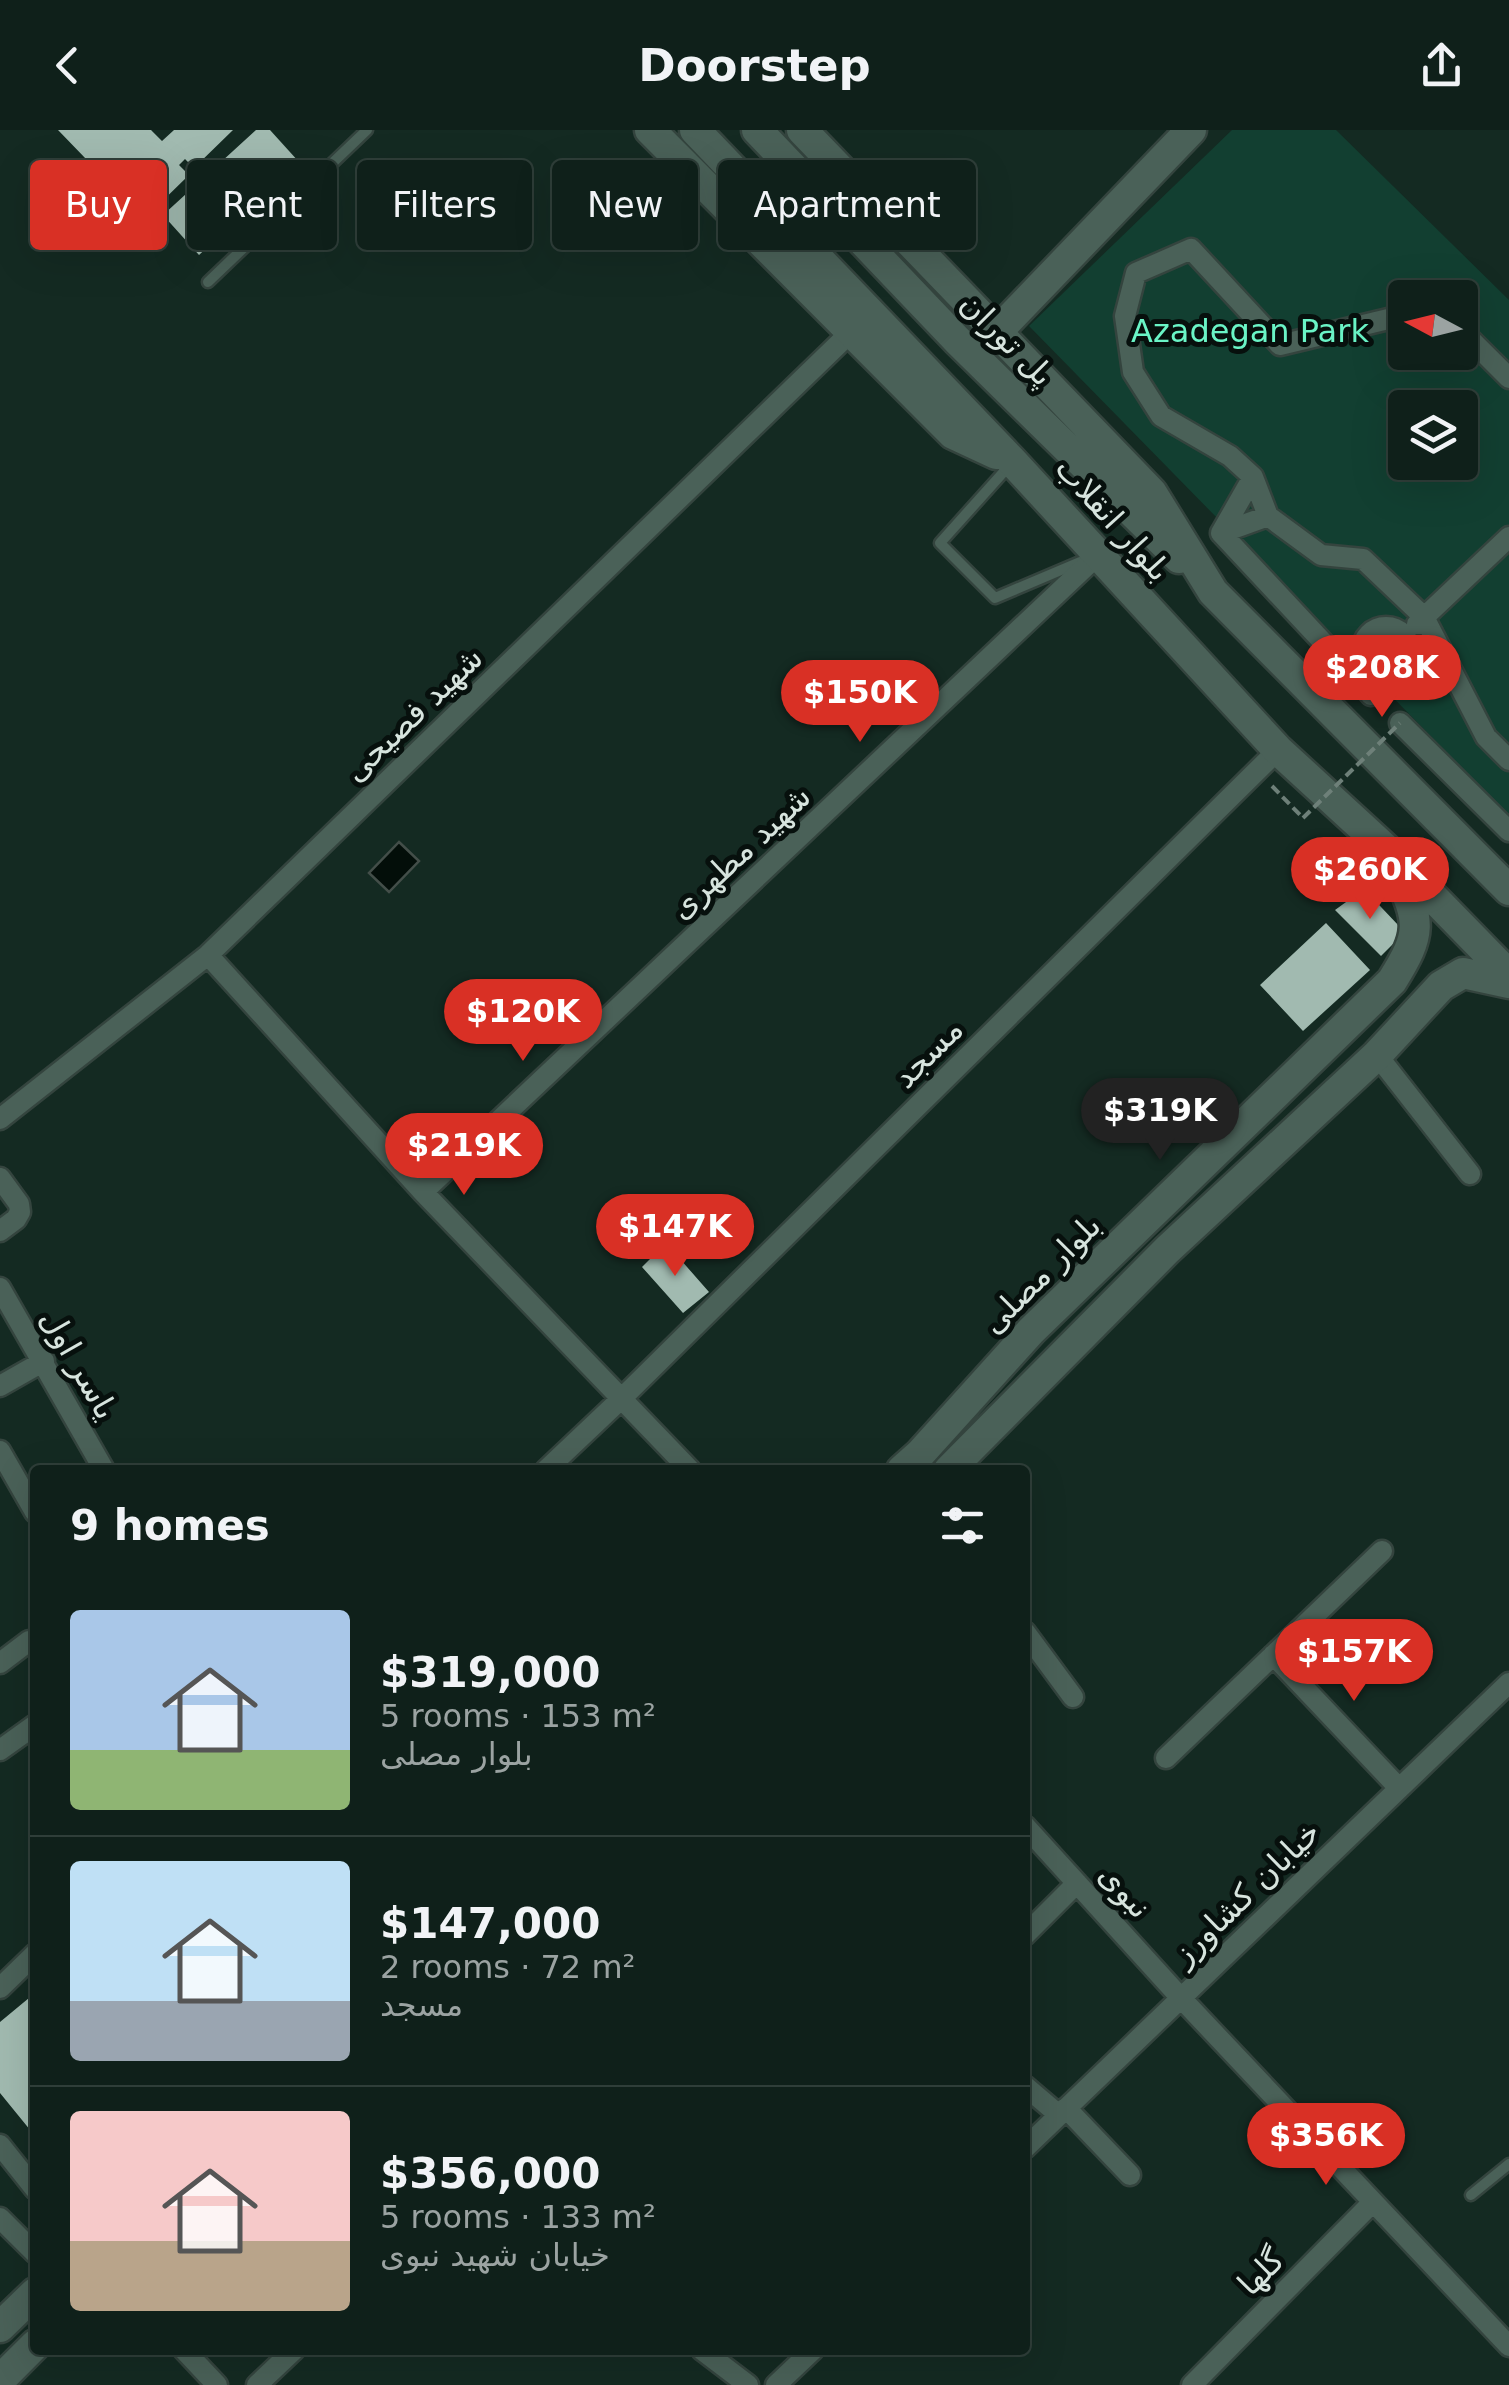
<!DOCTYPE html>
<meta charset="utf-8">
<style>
:root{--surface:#0f201a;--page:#182823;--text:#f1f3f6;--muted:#9ba3a2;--line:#2f3e39;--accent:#d93025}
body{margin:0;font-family:"DejaVu Sans","Noto Sans Arabic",sans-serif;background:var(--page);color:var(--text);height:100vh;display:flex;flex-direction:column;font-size:38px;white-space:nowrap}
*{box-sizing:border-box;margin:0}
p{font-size:32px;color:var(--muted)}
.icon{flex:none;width:55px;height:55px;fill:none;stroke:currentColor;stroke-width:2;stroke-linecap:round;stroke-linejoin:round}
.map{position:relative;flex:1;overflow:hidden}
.panel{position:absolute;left:30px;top:1335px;width:1000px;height:890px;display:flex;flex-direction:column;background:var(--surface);border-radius:10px;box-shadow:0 10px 40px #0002,0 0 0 2px var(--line)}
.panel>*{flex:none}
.top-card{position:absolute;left:30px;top:30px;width:1000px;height:90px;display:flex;gap:20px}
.needle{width:65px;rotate:277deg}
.tools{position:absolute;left:1388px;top:150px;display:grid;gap:20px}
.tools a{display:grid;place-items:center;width:90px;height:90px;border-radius:10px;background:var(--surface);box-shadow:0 10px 40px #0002,0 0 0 2px var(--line);font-size:50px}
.price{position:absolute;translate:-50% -85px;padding:0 22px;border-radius:35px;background:var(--accent);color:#fff;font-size:32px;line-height:65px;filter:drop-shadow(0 2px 5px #0008)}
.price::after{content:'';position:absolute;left:50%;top:60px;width:30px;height:22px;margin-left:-15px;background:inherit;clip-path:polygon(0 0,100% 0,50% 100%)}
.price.active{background:#222;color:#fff}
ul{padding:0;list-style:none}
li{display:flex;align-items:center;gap:30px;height:250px;padding:0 40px}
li+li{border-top:2px solid var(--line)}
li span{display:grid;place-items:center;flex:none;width:280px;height:200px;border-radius:10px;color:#555}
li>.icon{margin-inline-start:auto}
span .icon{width:120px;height:120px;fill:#fffc;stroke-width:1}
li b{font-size:42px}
h2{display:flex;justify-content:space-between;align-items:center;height:120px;padding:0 40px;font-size:42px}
.pill{padding:0 35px;border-radius:10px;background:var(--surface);box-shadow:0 10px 40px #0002,0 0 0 2px var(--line);font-size:35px;line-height:90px}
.pill.active{background:var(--accent);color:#fff}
header{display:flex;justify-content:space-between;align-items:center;height:130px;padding:0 40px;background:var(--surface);font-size:45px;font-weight:700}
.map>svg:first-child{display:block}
</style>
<header><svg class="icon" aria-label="back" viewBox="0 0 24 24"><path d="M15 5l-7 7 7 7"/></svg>Doorstep<svg class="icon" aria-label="share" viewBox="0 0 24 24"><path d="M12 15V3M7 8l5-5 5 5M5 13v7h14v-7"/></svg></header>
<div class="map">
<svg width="1509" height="2255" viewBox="0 0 1509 2255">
<rect width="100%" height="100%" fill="#142a22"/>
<path fill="#123f31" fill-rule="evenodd" d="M 1232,0 L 1336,0 L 1509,170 L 1509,686 L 1029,196 ZM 1405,168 L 1460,168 L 1460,222 L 1405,222 ZM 1405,278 L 1460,278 L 1460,332 L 1405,332 Z"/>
<path fill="#030e09" stroke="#434e49" stroke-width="2.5" d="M 399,712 L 419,731 L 389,762 L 369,743 Z"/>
<path fill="#a1bab0" d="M 58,0 L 151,0 L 162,11 L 174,0 L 233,0 L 194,38 L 185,29 L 179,35 L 189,45 L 144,89 Z
M 256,0 L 270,0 L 299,32 L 199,125 L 163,85 Z
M 1364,759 L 1399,796 L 1397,810 L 1381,826 L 1335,780 Z
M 1326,793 L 1370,840 L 1303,901 L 1260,855 Z
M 666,1113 L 709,1162 L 683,1183 L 642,1137 Z
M 35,1863 L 35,2006 L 0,1963 L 0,1892 Z"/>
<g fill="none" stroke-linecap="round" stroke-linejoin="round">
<g stroke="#34443e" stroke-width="15">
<path id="lane" d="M 208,152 L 367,0
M 1009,336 L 940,413 L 995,468 L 1080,432
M 1471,2065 L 1509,2034"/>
</g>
<g stroke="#34443e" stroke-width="25">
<path id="street" d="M 1460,199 L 1509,248
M 1268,386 L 1321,425 L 1363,429 L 1424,487 L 1486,607 L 1509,630
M 1221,403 L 1253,347
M 1417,494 L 1509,407
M1362 521a24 24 0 1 1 48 0a24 24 0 1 1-48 0Z
M 1358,531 L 1348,539 L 1371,565
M 1348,539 L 1221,403 L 1268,386 L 1253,347 L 1230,326 L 1161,286 L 1133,242 L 1125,186 L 1136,143 L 1191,119 L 1280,215 L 1405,185
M 1400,593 L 1509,701
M 208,825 L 423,1062 L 690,1340
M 1377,925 L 1470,1044
M 0,989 L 208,825 L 851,202
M 0,1048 L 19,1074 L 20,1082 L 16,1089 L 0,1101
M 423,1062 L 1098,425
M 0,1158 L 104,1340
M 0,1256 L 44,1231
M 0,1321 L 35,1382
M 546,1340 L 621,1269 L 1278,620
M 1025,1502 L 1073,1567
M 1273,1525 L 1399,1658
M 0,1533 L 29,1511
M 0,1620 L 35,1595
M 1166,1628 L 1382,1421
M 1025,1696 L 1180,1867 L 1509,2216
M 1025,1805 L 1077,1753
M 0,1858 L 35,1824
M 1025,1956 L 1059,1985
M 1066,1978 L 1130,2045
M 0,2015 L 35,2059
M 1025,2018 L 1509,1553
M 0,2088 L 35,2123
M 184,2220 L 217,2255
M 702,2220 L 748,2255
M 257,2255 L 294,2220
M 776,2255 L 813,2220
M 1192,2255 L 1373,2072"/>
</g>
<g stroke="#34443e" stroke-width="35">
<path id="secondary" d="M 650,0 L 953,304 L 996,324
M 695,0 L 1012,331 L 1278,620 L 1388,721 L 1509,845
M 757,0 L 957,210 L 1179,428
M 802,0 L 1152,363 L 1213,462 L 1509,760
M 996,203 L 1191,0
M 902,1340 L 920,1324 L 1031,1201 L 1392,851 C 1422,803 1421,792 1397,742
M 949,1340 L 1167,1120 L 1377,925 L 1441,856 L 1463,843 L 1509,853
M 0,2197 L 35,2163
M 0,2250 L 35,2215"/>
</g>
<path stroke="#6e8079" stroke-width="4" stroke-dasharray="10 5" stroke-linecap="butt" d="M 1272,656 L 1303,688"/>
<use href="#lane" stroke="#4a6158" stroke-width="10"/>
<use href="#street" stroke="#4a6158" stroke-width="20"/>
<use href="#secondary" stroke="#4a6158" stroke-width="30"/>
<path stroke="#6e8079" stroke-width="4" stroke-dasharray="10 5" stroke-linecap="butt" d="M 1303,688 L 1400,593"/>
</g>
<g text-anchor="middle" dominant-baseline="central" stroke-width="10" stroke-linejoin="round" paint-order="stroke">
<g font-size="32" fill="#6af4c6" stroke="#07100d">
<text x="1250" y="201">Azadegan Park</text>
</g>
<g font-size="32" fill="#d7e4de" stroke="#07100d">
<text transform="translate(1007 209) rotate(45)">پل توران</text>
<text transform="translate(1113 389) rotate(48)">بلوار انقلاب</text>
<text transform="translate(413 584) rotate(-44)">شهید فصیحی</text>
<text transform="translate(740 722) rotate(-43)">شهید مطهری</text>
<text transform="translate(928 923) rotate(-45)">مسجد</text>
<text transform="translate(1041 1144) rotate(-45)">بلوار مصلی</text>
<text transform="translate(79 1234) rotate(60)">یاسر اول</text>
<text transform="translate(1125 1761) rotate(48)">نبوی</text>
<text transform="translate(1246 1763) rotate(-44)">خیابان کشاورز</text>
<text transform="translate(1261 2142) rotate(-45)">گلها</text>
</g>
</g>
</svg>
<div class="tools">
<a><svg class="needle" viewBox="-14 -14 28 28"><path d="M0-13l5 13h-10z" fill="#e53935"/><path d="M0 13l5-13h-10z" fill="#9ba3a2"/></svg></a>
<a><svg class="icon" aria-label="layers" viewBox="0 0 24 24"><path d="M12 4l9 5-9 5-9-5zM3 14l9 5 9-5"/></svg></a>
</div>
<b class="price" style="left:1382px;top:590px">$208K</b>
<b class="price" style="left:860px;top:615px">$150K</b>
<b class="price" style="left:1370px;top:792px">$260K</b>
<b class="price" style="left:523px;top:934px">$120K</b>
<b class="price active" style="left:1160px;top:1033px">$319K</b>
<b class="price" style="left:464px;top:1068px">$219K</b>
<b class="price" style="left:675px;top:1149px">$147K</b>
<b class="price" style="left:1354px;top:1574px">$157K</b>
<b class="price" style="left:1326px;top:2058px">$356K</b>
<div class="top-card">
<a class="pill active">Buy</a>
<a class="pill">Rent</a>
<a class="pill">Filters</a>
<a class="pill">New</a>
<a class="pill">Apartment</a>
</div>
<section class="panel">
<h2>9 homes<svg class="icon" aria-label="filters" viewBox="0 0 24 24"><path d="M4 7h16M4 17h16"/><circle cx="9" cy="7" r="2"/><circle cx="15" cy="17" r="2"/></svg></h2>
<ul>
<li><span style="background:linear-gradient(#a9c7e8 70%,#8fb573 0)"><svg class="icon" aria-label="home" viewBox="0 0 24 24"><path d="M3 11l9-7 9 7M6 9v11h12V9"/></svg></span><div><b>$319,000</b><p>5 rooms · 153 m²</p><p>بلوار مصلی</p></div></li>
<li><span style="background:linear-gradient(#bfe0f5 70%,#9aa5b1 0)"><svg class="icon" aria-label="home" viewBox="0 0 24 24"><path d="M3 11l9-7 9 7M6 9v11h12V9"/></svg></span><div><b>$147,000</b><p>2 rooms · 72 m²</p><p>مسجد</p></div></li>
<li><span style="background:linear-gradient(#f6c9c9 65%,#b9a48a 0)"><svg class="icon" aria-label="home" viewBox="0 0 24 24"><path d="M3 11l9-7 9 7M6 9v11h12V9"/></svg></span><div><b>$356,000</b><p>5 rooms · 133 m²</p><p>خیابان شهید نبوی</p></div></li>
</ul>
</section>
</div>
